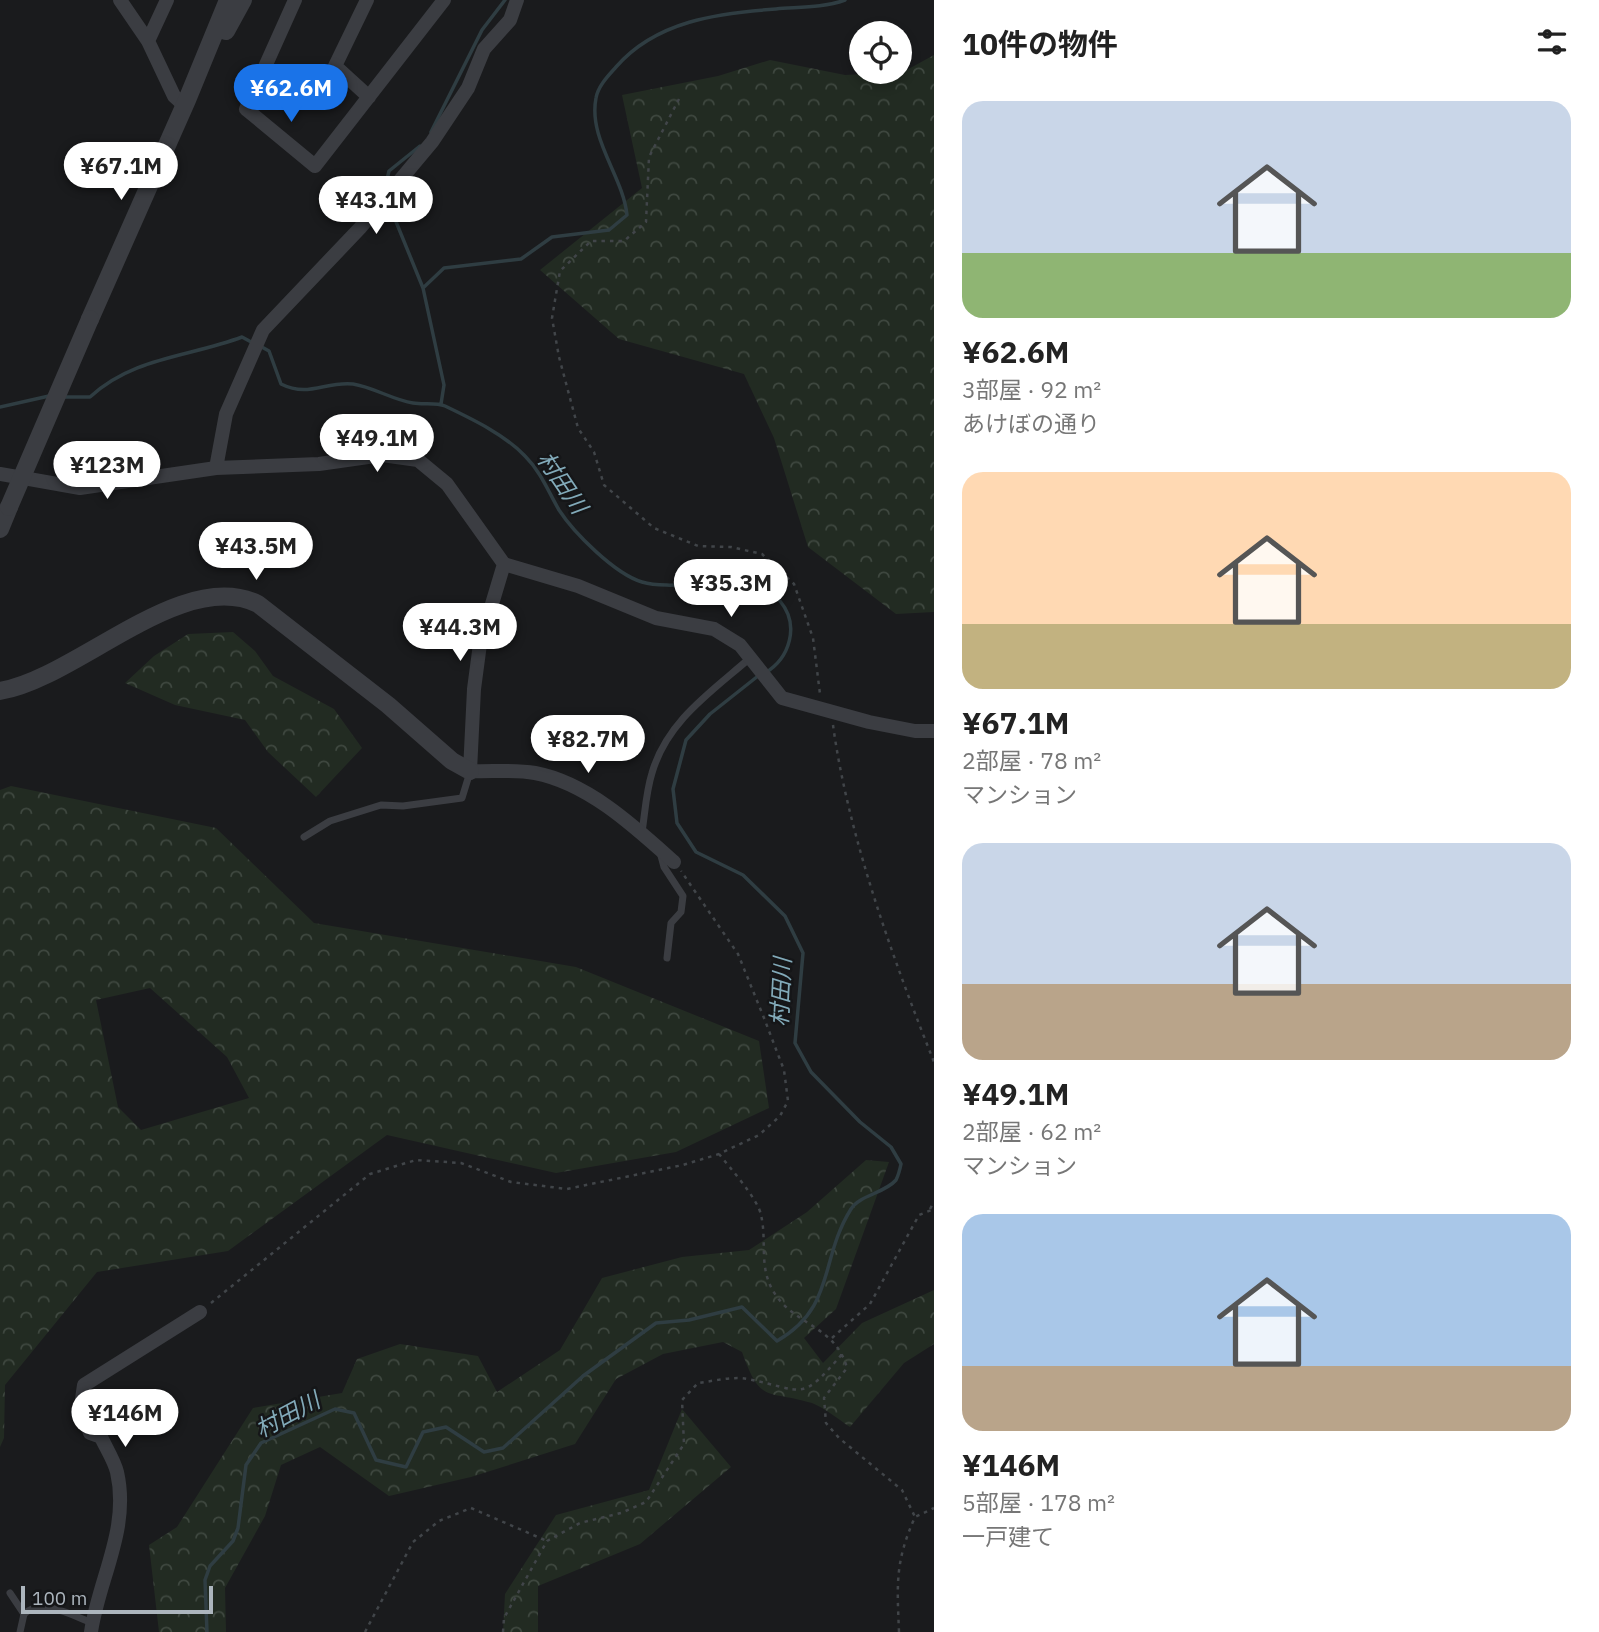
<!DOCTYPE html>
<html lang="ja">
<meta charset="utf-8">
<style>
:root{--surface:#fff;--page:#f6f6f6;--text:#222;--muted:#767676;--accent:#1a73e8}
body{margin:0;font-family:"IBM Plex Sans","Noto Sans JP",sans-serif;background:var(--page);color:var(--text);height:100vh;display:flex;flex-direction:column;font-size:26px;white-space:nowrap}
*{box-sizing:border-box;margin:0}
p{font-size:23px;color:var(--muted)}
.icon{flex:none;width:38px;height:38px;fill:none;stroke:currentColor;stroke-width:2;stroke-linecap:round;stroke-linejoin:round}
.map{position:relative;flex:1;overflow:hidden}
.side{display:flex;flex-direction:column;background:var(--surface);width:665px}
.side>*{flex:none}
.buttons{position:absolute;left:849px;top:21px;display:grid;gap:14px}
.buttons a{display:grid;place-items:center;width:63px;height:63px;border-radius:50%;background:var(--surface);box-shadow:0 4px 10px #0003;font-size:35px}
.scale{position:absolute;left:21px;bottom:18px;width:192px;box-sizing:border-box;padding-left:7px;border:4px solid #acb5bd;border-top:0;font-size:19px;line-height:24px;white-space:nowrap;color:#acb5bd;-webkit-text-stroke:5px #151618;paint-order:stroke}
.price{position:absolute;translate:-50% -60px;padding:0 16px;border-radius:24px;background:#fff;color:#222;font-size:23px;line-height:46px;filter:drop-shadow(0 2px 4px #0008)}
.price::after{content:'';position:absolute;left:50%;top:42px;width:21px;height:16px;margin-left:-10px;background:inherit;clip-path:polygon(0 0,100% 0,50% 100%)}
.price.current{background:var(--accent);color:#fff}
ul{padding:0;list-style:none}
li{display:grid;align-content:center;gap:14px;height:371px;padding:0 28px}
li span{display:grid;place-items:center;height:217px;border-radius:21px;color:#555}
li>.icon{margin-inline-start:auto}
span .icon{width:126px;height:126px;fill:#fffc;stroke-width:1}
li b{font-size:30px}
h2{display:flex;justify-content:space-between;align-items:center;height:84px;padding:0 28px;font-size:30px}
main{display:flex;flex:1;min-height:0}
.map>svg:first-child{display:block}
</style>
<main>
<div class="map">
<svg width="934" height="1632" viewBox="0 0 934 1632">
<defs>
<pattern id="forest-crowns" width="20" height="18" patternUnits="userSpaceOnUse" patternTransform="scale(1.75)"><rect width="20" height="18" fill="#222b22"/><path d="M2 6a3 3 0 1 1 6 0M12 15a3 3 0 1 1 6 0" fill="none" stroke="#3f4840"/></pattern>
</defs>
<rect width="100%" height="100%" fill="#1a1b1d"/>
<path fill="url(#forest-crowns)" fill-rule="evenodd" d="M 934,55 L 934,612 L 896,614 L 808,547 L 774,438 L 744,374 L 619,339 L 540,270 L 642,188 L 622,95 L 718,76 L 770,60 L 845,75 L 903,72 Z
M 233,632 L 255,651 L 273,676 L 334,709 L 362,748 L 316,797 L 268,752 L 245,720 L 175,705 L 125,683 L 154,656 L 188,634 Z
M 11,786 L 216,828 L 314,923 L 576,967 L 759,1041 L 769,1108 L 676,1152 L 556,1173 L 387,1135 L 228,1251 L 97,1272 L 5,1385 L 4,1438 L 0,1447 L 0,790 ZM 150,988 L 227,1057 L 249,1098 L 141,1130 L 118,1107 L 96,1000 Z
M 866,1160 L 889,1162 L 836,1309 L 804,1338 L 823,1363 L 862,1323 L 934,1290 L 934,1344 L 904,1363 L 850,1427 C 838,1419 825,1408 812,1403 C 766,1389 761,1405 742,1352 L 723,1342 L 663,1354 L 616,1379 L 575,1444 L 471,1477 L 389,1496 L 320,1447 L 281,1465 L 265,1516 L 225,1588 L 226,1632 L 159,1632 L 149,1545 L 177,1527 L 253,1408 L 342,1393 L 357,1359 L 400,1344 L 478,1356 L 497,1392 L 560,1350 L 602,1278 L 682,1257 L 749,1250 L 807,1212 Z
M 682,1409 L 731,1467 L 640,1544 L 538,1586 L 538,1632 L 503,1632 L 505,1594 L 556,1515 L 649,1490 Z"/>
<g fill="none" stroke-linecap="round" stroke-linejoin="round">
<path stroke="#2f3d42" stroke-width="3.5" d="M 431,132 L 482,30 L 505,0
M 384,192 L 389,171 L 420,146
M 388,202 L 423,288 L 444,385 L 441,404
M 423,288 L 444,268 L 521,259 L 552,237 L 609,230 L 627,215 C 623,176 588,139 596,98 C 598,86 608,76 616,67 C 656,21 718,13 776,9 C 799,7 823,8 845,0
M 260,346 L 269,351 L 281,384 C 309,398 325,381 353,384 C 373,387 393,400 413,403 C 424,405 435,402 445,406 C 472,419 504,434 525,456 C 541,472 548,491 559,510 C 574,533 615,574 642,582 C 679,593 754,569 780,601 C 800,625 790,658 765,673
M 64,397 L 90,397 C 133,357 189,357 242,337 L 253,343
M 0,407 L 49,396
M 207,1632 L 205,1580 L 210,1566 L 233,1541 L 238,1528 L 246,1465 L 261,1443 L 335,1409 L 354,1413 L 376,1460 L 406,1467 L 423,1432 L 446,1427 L 484,1452 L 503,1448 L 583,1376 L 656,1323 L 689,1320 L 742,1307 L 777,1341 C 836,1307 819,1260 851,1209 C 860,1195 885,1193 896,1180 C 898,1176 900,1169 901,1164 L 891,1147 L 860,1122 L 811,1072 L 795,1043 L 803,953 L 785,916 L 743,875 L 696,852 L 677,823 L 673,789 L 686,740 L 710,714 L 758,676"/>
<path stroke="#414549" stroke-width="2.5" stroke-dasharray="3.5 5" stroke-linecap="butt" d="M 679,99 L 649,157 L 646,222 L 624,241 L 591,241 L 560,271 L 552,318 L 559,357 L 578,428 L 594,452 L 604,485 L 654,528 L 698,546 L 731,547 L 762,554 L 794,584 L 813,638 L 820,694
M 833,725 C 848,835 893,959 934,1062
M 719,1154 C 730,1168 758,1199 761,1215 C 767,1240 759,1265 772,1289 C 792,1326 835,1324 847,1368 L 824,1398 L 826,1423 L 839,1438 L 902,1490 L 915,1517
M 930,1209 L 934,1202
M 211,1303 L 370,1174 L 416,1160 L 461,1163 L 511,1182 L 567,1189 L 683,1165 L 719,1154 L 759,1135 L 780,1116 L 788,1101 L 784,1070 L 764,1018 L 738,954 L 681,871
M 832,1338 L 870,1304 L 919,1215 L 934,1209
M 365,1632 L 413,1542 L 439,1521 L 471,1508 L 547,1541
M 503,1632 L 504,1618 L 547,1541 L 580,1523 L 621,1513 L 646,1502 L 684,1444 L 682,1400 L 698,1383 C 714,1381 733,1376 748,1379 C 806,1391 800,1403 843,1353
M 899,1632 C 897,1583 895,1562 915,1517 L 934,1508"/>
<path stroke="#3b3d42" stroke-width="7" d="M 642,832 C 645,813 646,792 652,773 C 667,721 711,692 750,658
M 304,837 L 330,821 L 381,805 L 403,806 L 462,798 L 470,772
M 660,852 L 664,867 L 683,896 L 681,912 L 671,923 L 667,958
M 10,1593 L 24,1614
M 20,1632 L 24,1614 C 41,1597 74,1616 92,1623"/>
<path stroke="#3b3d42" stroke-width="14" d="M 120,0 L 148,41 L 174,96 L 185,106
M 295,0 L 246,109 L 315,166 L 444,0
M 367,0 L 335,66 L 369,97
M 148,41 L 167,0
M 216,468 L 226,414 L 263,330 L 360,228 L 432,142 L 468,88 L 484,49 L 510,20 L 517,0
M 0,474 L 80,488 L 216,468 L 319,464 L 382,455 L 418,460 L 447,484 L 504,564 L 578,586 L 656,618 L 714,629 L 740,645 L 782,698 L 869,722 L 915,731 L 934,731
M 504,564 L 480,644 L 474,689 L 470,771 C 491,772 514,769 535,773 C 588,783 635,827 674,862
M 91,1632 C 99,1578 130,1529 117,1472 C 114,1460 106,1448 101,1437 L 90,1433 L 81,1406 L 84,1385 L 200,1312"/>
<path stroke="#3b3d42" stroke-width="18" d="M 226,31 L 243,0
M 90,319 L 187,100 L 228,0
M 0,529 L 9,507
M 0,691 C 77,678 182,567 258,604 L 388,705 L 452,761 L 470,771"/>
<path stroke="#3b3d42" stroke-width="18" d="M 9,507 L 90,319"/>
</g>
<g text-anchor="middle" dominant-baseline="central" stroke-width="5" stroke-linejoin="round" paint-order="stroke">
<g font-size="23" font-style="italic" fill="#82aab9" stroke="#151618">
<text transform="translate(563 482) rotate(56)">村田川</text>
<text transform="translate(780 992) rotate(-87)">村田川</text>
<text transform="translate(287 1414) rotate(-28)">村田川</text>
</g>
</g>
</svg>
<div class="buttons">
<a><svg class="icon" aria-label="locate" viewBox="0 0 24 24"><circle cx="12" cy="12" r="6"/><path d="M12 2v4M12 18v4M2 12h4M18 12h4"/></svg></a>
</div>
<div class="scale">100 m</div>
<b class="price current" style="left:291px;top:124px">¥62.6M</b>
<b class="price" style="left:121px;top:202px">¥67.1M</b>
<b class="price" style="left:376px;top:236px">¥43.1M</b>
<b class="price" style="left:377px;top:474px">¥49.1M</b>
<b class="price" style="left:107px;top:501px">¥123M</b>
<b class="price" style="left:256px;top:582px">¥43.5M</b>
<b class="price" style="left:731px;top:619px">¥35.3M</b>
<b class="price" style="left:460px;top:663px">¥44.3M</b>
<b class="price" style="left:588px;top:775px">¥82.7M</b>
<b class="price" style="left:125px;top:1449px">¥146M</b>
</div>
<section class="side">
<h2>10件の物件<svg class="icon" aria-label="filters" viewBox="0 0 24 24"><path d="M4 7h16M4 17h16"/><circle cx="9" cy="7" r="2"/><circle cx="15" cy="17" r="2"/></svg></h2>
<ul>
<li><span style="background:linear-gradient(#c9d6e8 70%,#8fb573 0)"><svg class="icon" aria-label="home" viewBox="0 0 24 24"><path d="M3 11l9-7 9 7M6 9v11h12V9"/></svg></span><div><b>¥62.6M</b><p>3部屋 · 92 m²</p><p>あけぼの通り</p></div></li>
<li><span style="background:linear-gradient(#ffd9b3 70%,#c2b280 0)"><svg class="icon" aria-label="home" viewBox="0 0 24 24"><path d="M3 11l9-7 9 7M6 9v11h12V9"/></svg></span><div><b>¥67.1M</b><p>2部屋 · 78 m²</p><p>マンション</p></div></li>
<li><span style="background:linear-gradient(#c9d6e8 65%,#b9a48a 0)"><svg class="icon" aria-label="home" viewBox="0 0 24 24"><path d="M3 11l9-7 9 7M6 9v11h12V9"/></svg></span><div><b>¥49.1M</b><p>2部屋 · 62 m²</p><p>マンション</p></div></li>
<li><span style="background:linear-gradient(#a9c7e8 70%,#b9a48a 0)"><svg class="icon" aria-label="home" viewBox="0 0 24 24"><path d="M3 11l9-7 9 7M6 9v11h12V9"/></svg></span><div><b>¥146M</b><p>5部屋 · 178 m²</p><p>一戸建て</p></div></li>
</ul>
</section>
</main>
